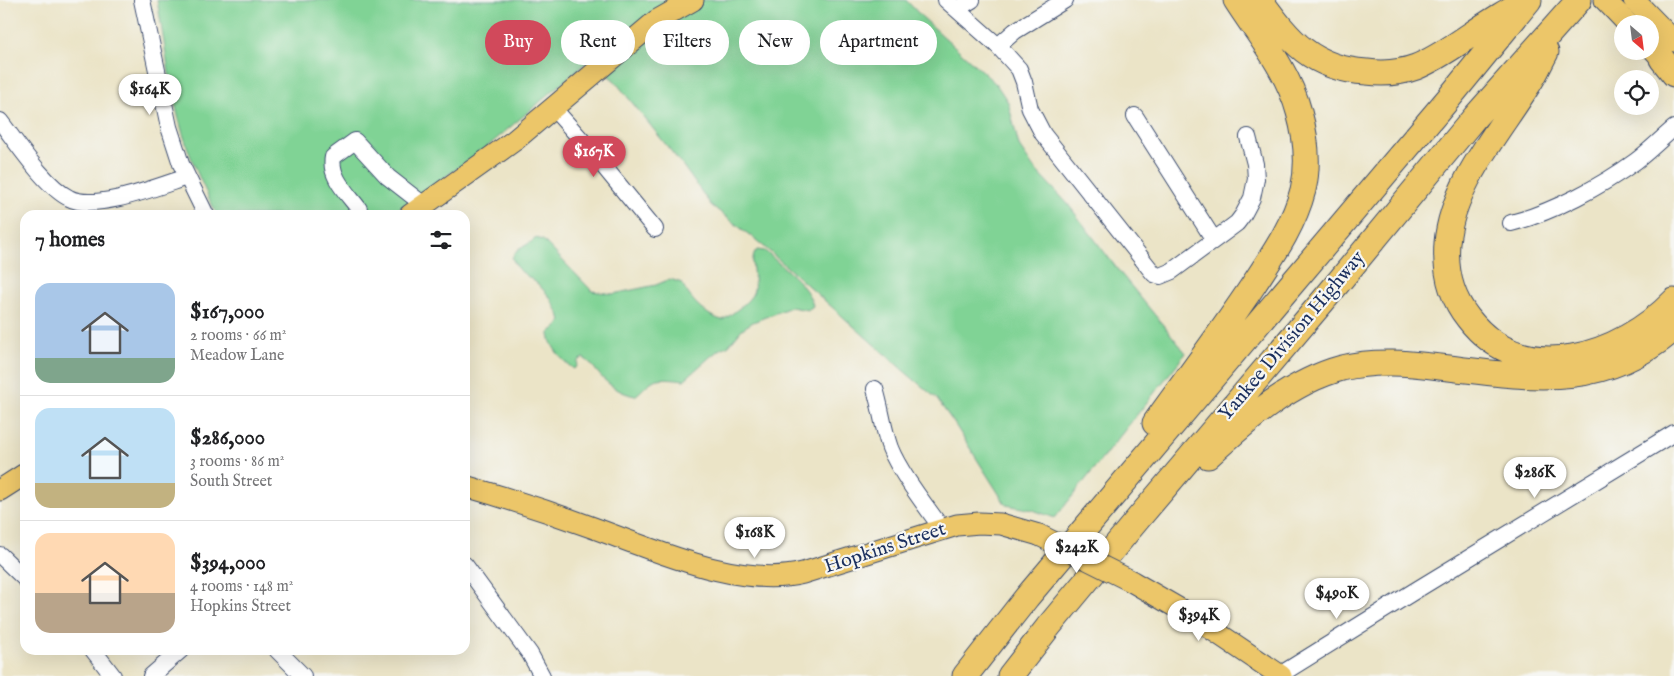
<!DOCTYPE html>
<meta charset="utf-8">
<style>
:root{--surface:#fff;--page:#f6f6f6;--text:#202124;--muted:#757577;--line:#e0e0e0;--accent:#d1495b}
body{margin:0;font-family:"IM FELL English",serif;background:var(--page);color:var(--text);height:100vh;display:flex;flex-direction:column;font-size:19px;white-space:nowrap}
*{box-sizing:border-box;margin:0}
p{font-size:16px;color:var(--muted)}
.icon{flex:none;width:28px;height:28px;fill:none;stroke:currentColor;stroke-width:2;stroke-linecap:round;stroke-linejoin:round}
.map{position:relative;flex:1;overflow:hidden}
.side{position:absolute;left:20px;top:210px;width:450px;height:445px;display:flex;flex-direction:column;background:var(--surface);border-radius:15px;box-shadow:0 5px 20px #0002}
.side>*{flex:none}
.banner{position:absolute;left:485px;top:20px;width:475px;height:45px;display:flex;gap:10px}
.needle{width:32px;rotate:152deg}
.tools{position:absolute;left:1614px;top:15px;display:grid;gap:10px}
.tools a{display:grid;place-items:center;width:45px;height:45px;border-radius:50%;background:var(--surface);box-shadow:0 5px 20px #0002;font-size:25px}
.price{position:absolute;translate:-50% -42px;padding:0 11px;border-radius:18px;background:#fff;color:#222;font-size:16px;line-height:32px;filter:drop-shadow(0 1px 2px #0008)}
.price::after{content:'';position:absolute;left:50%;top:30px;width:15px;height:11px;margin-left:-8px;background:inherit;clip-path:polygon(0 0,100% 0,50% 100%)}
.price.active{background:var(--accent);color:#fff}
ul{padding:0;list-style:none}
li{display:flex;align-items:center;gap:15px;height:125px;padding:0 15px}
li+li{border-top:1px solid var(--line)}
li span{display:grid;place-items:center;flex:none;width:140px;height:100px;border-radius:15px;color:#555}
li>.icon{margin-inline-start:auto}
span .icon{width:60px;height:60px;fill:#fffc;stroke-width:1}
li b{font-size:21px}
h2{display:flex;justify-content:space-between;align-items:center;height:60px;padding:0 15px;font-size:21px}
.chip{padding:0 18px;border-radius:22px;background:var(--surface);box-shadow:0 5px 20px #0002;font-size:18px;line-height:45px}
.chip.active{background:var(--accent);color:#fff}
.map>svg:first-child{display:block}
</style>
<div class="map">
<svg width="1674" height="676" viewBox="0 0 1674 676">
<rect width="100%" height="100%" fill="#f6f6f2"/>
<filter id="ink" filterUnits="userSpaceOnUse"><feTurbulence type="fractalNoise" baseFrequency=".02" numOctaves="2"/><feDisplacementMap in="SourceGraphic" scale="10" xChannelSelector="R" yChannelSelector="G"/><feConvolveMatrix kernelMatrix="1 2 1 2 8 2 1 2 1" color-interpolation-filters="sRGB"/></filter>
<filter id="wash" filterUnits="userSpaceOnUse"><feTurbulence type="fractalNoise" baseFrequency=".0096" numOctaves="4" result="noise"/><feDisplacementMap in="SourceGraphic" scale="20" xChannelSelector="R" yChannelSelector="G"/><feGaussianBlur stdDeviation="1.12" result="paint"/><feColorMatrix in="noise" values="0 0 0 0 0 0 0 0 0 0 0 0 0 0 0 0 0 1.4 0 .05"/><feComposite in="paint" operator="in"/></filter>
<g filter="url(#wash)">
<rect width="100%" height="100%" fill="#ebe4c7"/>
<path fill="#80d395" stroke="#4e817a" d="M 157,0 L 906,0 L 921,16 L 996,84 L 1008,102 L 1019,146 L 1033,167 L 1067,203 L 1118,270 L 1186,353 L 1055,518 L 1033,510 L 1006,505 L 954,423 L 936,398 L 905,372 L 761,244 L 711,205 L 683,166 L 614,80 L 588,61 L 481,152 L 390,215 L 217,215 C 207,194 197,174 189,152 C 171,103 166,50 157,0 Z
M 536,238 L 543,240 L 592,291 L 613,294 L 656,285 L 670,279 L 682,283 C 688,297 707,318 723,320 C 731,315 750,301 753,293 C 758,280 747,261 757,250 L 765,251 C 780,265 809,285 813,306 L 808,310 L 791,307 L 753,322 L 742,329 L 729,345 L 720,349 L 710,357 L 684,380 C 676,379 658,376 651,382 C 645,386 642,391 635,396 C 619,393 605,383 595,369 C 591,364 589,361 583,358 L 578,361 L 577,366 L 574,369 C 563,362 549,345 549,333 L 559,325 L 561,320 L 559,314 L 549,296 L 538,284 L 518,269 L 512,258 C 516,248 528,246 536,238 Z"/>
</g>
<g filter="url(#ink)">
<g fill="none" stroke-linecap="round" stroke-linejoin="round">
<g stroke="#3a4a6e" stroke-width="18">
<path id="minor" d="M 142,0 L 169,127 L 181,164 L 206,215
M 946,0 L 998,46
M 1065,0 L 1015,31 L 998,46 L 1019,69 L 1024,82 L 1030,109 L 1043,134 L 1154,274 L 1160,276 L 1172,271 L 1225,232 L 1237,223 L 1243,215 L 1252,198 L 1256,179 L 1255,164 L 1248,137
M 957,9 L 972,0
M 554,109 L 587,146 L 655,229
M 1135,116 L 1214,240
M 0,121 C 17,143 45,186 69,198 C 95,212 159,186 187,177
M 359,209 C 348,194 329,177 333,157 L 355,141 L 388,177 L 424,205
M 1511,223 C 1551,213 1602,186 1636,161 C 1649,151 1661,139 1674,128
M 875,389 C 881,408 883,429 890,448 C 900,473 926,506 942,529
M 0,555 L 25,579
M 465,565 L 530,654 L 542,676
M 93,650 L 113,676
M 277,650 L 303,676
M 151,676 L 181,650
M 1278,676 L 1413,592 L 1674,433"/>
</g>
<g stroke="#3a4a6e" stroke-width="23">
<path id="major" d="M 1605,0 L 1628,24
M 1634,0 L 1674,41
M 1650,46 L 1674,71
M 410,215 L 515,140 L 656,21 L 693,0
M 465,486 C 507,498 550,512 591,527 C 653,549 738,589 803,573 L 957,525 L 979,523 L 1001,524 L 1039,535
M 0,490 L 25,474
M 1131,581 L 1195,618 L 1281,676"/>
</g>
<g stroke="#3a4a6e" stroke-width="27">
<path id="highway" d="M 1260,0 C 1290,41 1312,69 1367,72 C 1383,74 1400,73 1416,67 C 1436,59 1454,46 1472,34 C 1486,24 1500,16 1514,7
M 1546,52 C 1540,63 1535,75 1528,85 C 1498,133 1452,185 1447,243 C 1445,270 1451,297 1468,318 C 1523,390 1621,356 1674,301
M 1662,59 L 1674,74
M 1155,423 C 1188,377 1223,331 1254,284 C 1273,255 1294,225 1303,190 C 1309,165 1306,137 1299,112 C 1288,70 1259,36 1236,0
M 1208,456 C 1247,420 1290,382 1342,368 C 1375,360 1408,363 1440,367 C 1529,377 1600,392 1674,329
M 965,676 L 1027,597 L 1449,98 L 1529,0
M 1010,676 L 1049,626 L 1137,520 L 1323,301 L 1475,117 L 1579,0"/>
</g>
<use href="#minor" stroke="#fff" stroke-width="16"/>
<use href="#major" stroke="#ecc669" stroke-width="21"/>
<use href="#highway" stroke="#ecc669" stroke-width="25"/>
<g stroke="#3a4a6e" stroke-width="23" stroke-linecap="butt">
<path id="major-bridge" d="M 1039,535 L 1131,581"/>
</g>
<use href="#major-bridge" stroke="#ecc669" stroke-width="21"/>
</g>
</g>
<g text-anchor="middle" dominant-baseline="central" stroke-width="4.5" stroke-linejoin="round" paint-order="stroke">
<g font-size="20" fill="#1b2f5e" stroke="#f6f6f2">
<text transform="translate(1292 336) rotate(-50)">Yankee Division Highway</text>
<text transform="translate(885 548) rotate(-18)">Hopkins Street</text>
</g>
</g>
</svg>
<div class="tools">
<a><svg class="needle" viewBox="-14 -14 28 28"><path d="M0-13l5 13h-10z" fill="#e53935"/><path d="M0 13l5-13h-10z" fill="#757577"/></svg></a>
<a><svg class="icon" aria-label="locate" viewBox="0 0 24 24"><circle cx="12" cy="12" r="6"/><path d="M12 2v4M12 18v4M2 12h4M18 12h4"/></svg></a>
</div>
<b class="price" style="left:150px;top:116px">$164K</b>
<b class="price active" style="left:594px;top:178px">$167K</b>
<b class="price" style="left:1535px;top:499px">$286K</b>
<b class="price" style="left:755px;top:559px">$168K</b>
<b class="price" style="left:1077px;top:574px">$242K</b>
<b class="price" style="left:1337px;top:620px">$490K</b>
<b class="price" style="left:1199px;top:642px">$394K</b>
<div class="banner">
<a class="chip active">Buy</a>
<a class="chip">Rent</a>
<a class="chip">Filters</a>
<a class="chip">New</a>
<a class="chip">Apartment</a>
</div>
<section class="side">
<h2>7 homes<svg class="icon" aria-label="filters" viewBox="0 0 24 24"><path d="M4 7h16M4 17h16"/><circle cx="9" cy="7" r="2"/><circle cx="15" cy="17" r="2"/></svg></h2>
<ul>
<li><span style="background:linear-gradient(#a9c7e8 75%,#7fa58c 0)"><svg class="icon" aria-label="home" viewBox="0 0 24 24"><path d="M3 11l9-7 9 7M6 9v11h12V9"/></svg></span><div><b>$167,000</b><p>2 rooms · 66 m²</p><p>Meadow Lane</p></div></li>
<li><span style="background:linear-gradient(#bfe0f5 75%,#c2b280 0)"><svg class="icon" aria-label="home" viewBox="0 0 24 24"><path d="M3 11l9-7 9 7M6 9v11h12V9"/></svg></span><div><b>$286,000</b><p>3 rooms · 86 m²</p><p>South Street</p></div></li>
<li><span style="background:linear-gradient(#ffd9b3 60%,#b9a48a 0)"><svg class="icon" aria-label="home" viewBox="0 0 24 24"><path d="M3 11l9-7 9 7M6 9v11h12V9"/></svg></span><div><b>$394,000</b><p>4 rooms · 148 m²</p><p>Hopkins Street</p></div></li>
</ul>
</section>
</div>
